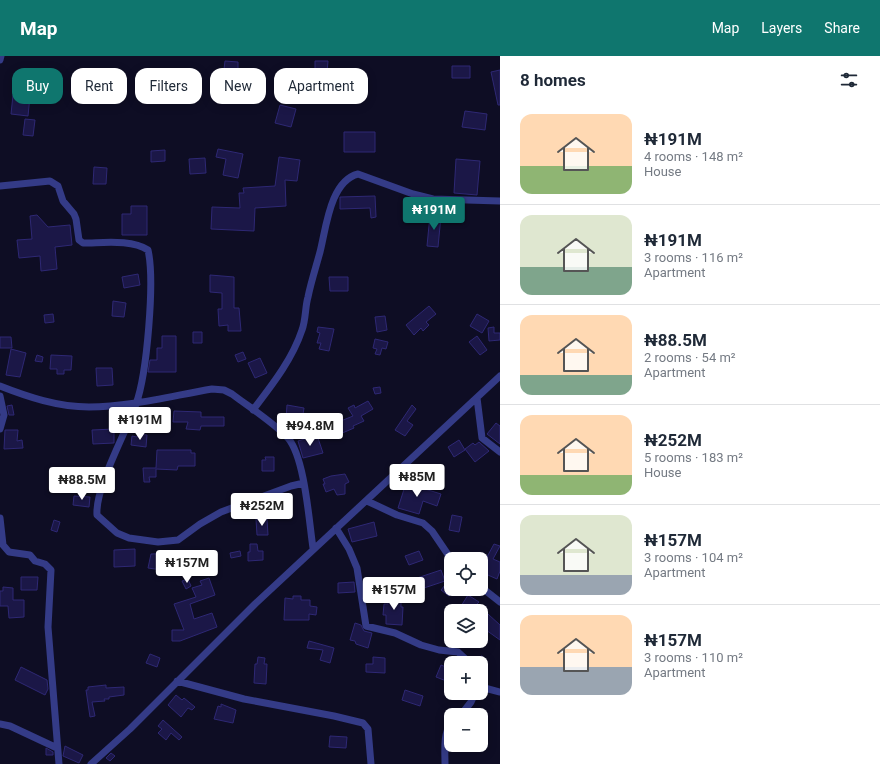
<!DOCTYPE html>
<meta charset="utf-8">
<style>
:root{--surface:#fff;--page:#f6f6f7;--text:#1f2937;--muted:#747a83;--line:#e0e1e3;--accent:#0f766e}
body{margin:0;font-family:Roboto,sans-serif;background:var(--page);color:var(--text);height:100vh;display:flex;flex-direction:column;font-size:15px;white-space:nowrap}
*{box-sizing:border-box;margin:0}
p{font-size:13px;color:var(--muted)}
.icon{flex:none;width:22px;height:22px;fill:none;stroke:currentColor;stroke-width:2;stroke-linecap:round;stroke-linejoin:round}
.map{position:relative;flex:1;overflow:hidden}
.side{display:flex;flex-direction:column;background:var(--surface);width:380px}
.side>*{flex:none}
.top-card{position:absolute;left:12px;top:12px;width:380px;height:36px;display:flex;gap:8px}
.controls{position:absolute;left:444px;top:496px;display:grid;gap:8px}
.controls a{display:grid;place-items:center;width:44px;height:44px;border-radius:8px;background:var(--surface);box-shadow:0 2px 10px #0003;font-size:20px}
.price{position:absolute;translate:-50% -34px;padding:0 9px;border-radius:4px;background:#fff;color:#222;font-size:13px;line-height:26px;filter:drop-shadow(0 1px 2px #0008)}
.price::after{content:'';position:absolute;left:50%;top:24px;width:12px;height:9px;margin-left:-6px;background:inherit;clip-path:polygon(0 0,100% 0,50% 100%)}
.price.selected{background:var(--accent);color:#fff}
ul{padding:0;list-style:none}
li{display:flex;align-items:center;gap:12px;height:100px;padding:0 20px}
li+li{border-top:1px solid var(--line)}
li span{display:grid;place-items:center;flex:none;width:112px;height:80px;border-radius:12px;color:#555}
li>.icon{margin-inline-start:auto}
span .icon{width:48px;height:48px;fill:#fffc;stroke-width:1}
li b{font-size:17px}
h2{display:flex;justify-content:space-between;align-items:center;height:48px;padding:0 20px;font-size:17px}
.tag{padding:0 14px;border-radius:12px;background:var(--surface);box-shadow:0 2px 10px #0003;font-size:14px;line-height:36px}
.tag.selected{background:var(--accent);color:#fff}
header{display:flex;align-items:center;gap:24px;box-sizing:border-box;height:56px;padding:0 20px;background:var(--accent);color:#fff}
header strong{font-size:19px}
nav{display:flex;gap:22px;margin-inline-start:auto;font-size:14px}
main{display:flex;flex:1;min-height:0}
.map>svg:first-child{display:block}
</style>
<header>
<strong>Map</strong>
<nav><a>Map</a><a>Layers</a><a>Share</a></nav>
</header>
<main>
<div class="map">
<svg width="500" height="708" viewBox="0 0 500 708">
<rect width="100%" height="100%" fill="#0e0d24"/>
<path fill="#1b1747" stroke="#2e2874" d="M 225,5 L 238,6 L 238,14 L 224,13 Z
M 315,5 L 328,5 L 327,16 L 315,16 Z
M 452,10 L 470,10 L 470,22 L 452,22 Z
M 500,14 L 500,49 L 498,49 L 491,16 Z
M 13,39 L 30,40 L 28,60 L 11,58 Z
M 280,49 L 296,53 L 291,71 L 275,67 Z
M 465,55 L 487,58 L 485,74 L 462,71 Z
M 25,63 L 35,64 L 33,80 L 23,79 Z
M 344,76 L 375,76 L 375,96 L 344,96 Z
M 218,93 L 243,98 L 238,122 L 223,119 L 226,103 L 216,101 Z
M 165,94 L 165,105 L 151,106 L 151,95 Z
M 279,101 L 300,104 L 297,125 L 285,124 L 286,150 L 255,152 L 254,175 L 211,173 L 212,151 L 240,152 L 239,137 L 244,137 L 243,132 L 275,130 Z
M 205,102 L 206,117 L 190,118 L 189,103 Z
M 456,103 L 480,105 L 477,139 L 454,137 Z
M 94,111 L 107,112 L 106,128 L 93,128 Z
M 375,140 L 376,161 L 371,162 L 370,152 L 340,153 L 340,141 Z
M 131,150 L 147,150 L 147,179 L 122,179 L 122,158 L 131,158 Z
M 37,159 L 48,171 L 70,169 L 72,189 L 55,191 L 57,213 L 41,215 L 40,200 L 19,202 L 17,184 L 32,183 L 30,160 Z
M 430,159 L 441,160 L 438,191 L 427,190 Z
M 138,218 L 140,229 L 124,232 L 122,221 Z
M 210,219 L 234,221 L 234,252 L 239,252 L 241,275 L 228,275 L 228,269 L 219,270 L 218,253 L 222,253 L 222,237 L 210,236 Z
M 329,221 L 348,221 L 348,235 L 330,235 Z
M 113,245 L 126,247 L 124,261 L 112,260 Z
M 429,250 L 436,258 L 426,266 L 429,269 L 423,275 L 421,272 L 414,279 L 406,269 Z
M 53,258 L 54,266 L 45,267 L 44,259 Z
M 477,258 L 489,265 L 482,277 L 470,270 Z
M 385,260 L 387,274 L 377,276 L 375,261 Z
M 318,271 L 334,273 L 329,295 L 319,293 L 321,287 L 317,287 L 320,277 L 317,276 Z
M 494,271 L 494,277 L 500,277 L 500,284 L 489,285 L 488,272 Z
M 193,276 L 202,276 L 202,287 L 193,287 Z
M 162,280 L 176,280 L 176,316 L 148,316 L 150,304 L 157,304 L 157,292 L 162,292 Z
M 477,280 L 487,294 L 480,299 L 469,286 Z
M 0,281 L 11,281 L 12,292 L 0,292 Z
M 375,283 L 388,286 L 386,293 L 382,292 L 380,299 L 375,298 L 377,293 L 373,292 Z
M 11,293 L 26,297 L 20,321 L 6,319 Z
M 243,296 L 246,303 L 238,306 L 235,299 Z
M 37,299 L 43,301 L 42,306 L 35,305 Z
M 51,299 L 72,300 L 71,314 L 64,314 L 64,318 L 57,318 L 57,313 L 50,313 Z
M 260,302 L 267,317 L 255,322 L 248,307 Z
M 96,312 L 112,312 L 113,329 L 97,330 Z
M 380,331 L 381,337 L 375,338 L 373,332 Z
M 368,345 L 373,353 L 361,360 L 364,365 L 353,370 L 354,372 L 340,378 L 336,367 L 353,360 L 348,352 L 354,349 L 355,352 Z
M 12,349 L 14,359 L 9,359 L 7,350 Z
M 287,349 L 304,352 L 302,365 L 286,363 Z
M 412,349 L 416,353 L 407,365 L 413,369 L 405,380 L 395,374 Z
M 174,355 L 201,356 L 201,361 L 224,361 L 224,370 L 201,370 L 200,374 L 186,373 L 188,366 L 173,366 Z
M 496,367 L 500,370 L 500,388 L 487,378 Z
M 114,373 L 114,387 L 93,388 L 92,374 Z
M 5,374 L 18,374 L 17,385 L 22,384 L 23,392 L 4,393 Z
M 138,378 L 147,379 L 146,391 L 131,389 L 132,380 L 137,381 Z
M 317,379 L 323,397 L 303,402 L 298,385 Z
M 459,384 L 465,394 L 454,401 L 448,391 Z
M 479,386 L 489,395 L 475,406 L 465,393 L 473,387 L 475,389 Z
M 157,394 L 191,394 L 191,397 L 195,397 L 195,410 L 178,410 L 177,414 L 156,413 L 156,421 L 149,421 L 150,426 L 144,426 L 143,412 L 156,412 Z
M 265,401 L 274,401 L 274,415 L 262,415 L 262,404 L 266,404 Z
M 428,409 L 434,417 L 426,423 L 419,415 Z
M 345,418 L 349,426 L 345,428 L 345,438 L 337,439 L 334,433 L 326,436 L 323,428 L 325,428 L 323,423 L 331,420 Z
M 406,427 L 441,438 L 437,450 L 423,445 L 419,458 L 398,452 Z
M 74,440 L 90,441 L 89,451 L 73,449 Z
M 452,459 L 462,461 L 459,476 L 449,474 Z
M 256,463 L 267,463 L 268,479 L 257,479 Z
M 54,464 L 60,466 L 57,476 L 51,474 Z
M 374,466 L 377,480 L 352,486 L 348,473 Z
M 250,488 L 257,488 L 258,495 L 263,495 L 263,504 L 248,505 L 248,496 L 250,496 Z
M 494,488 L 500,490 L 493,503 L 500,506 L 500,515 L 497,523 L 481,516 L 481,498 L 487,501 Z
M 135,493 L 135,510 L 114,511 L 114,494 Z
M 240,495 L 241,500 L 231,502 L 230,497 Z
M 419,495 L 423,504 L 409,509 L 405,500 Z
M 179,497 L 179,509 L 162,510 L 162,514 L 148,512 L 151,498 Z
M 205,498 L 207,515 L 193,516 L 191,499 Z
M 441,514 L 445,525 L 421,533 L 417,522 Z
M 21,521 L 38,521 L 37,534 L 21,534 Z
M 209,522 L 215,539 L 190,548 L 194,563 L 212,557 L 217,571 L 180,585 L 172,585 L 172,574 L 184,574 L 174,548 L 196,541 L 192,532 L 202,529 L 200,525 Z
M 188,523 L 191,530 L 186,533 L 182,525 Z
M 354,526 L 355,536 L 338,537 L 338,527 Z
M 379,526 L 380,536 L 368,537 L 367,527 Z
M 445,529 L 453,535 L 449,540 L 441,534 Z
M 3,531 L 13,532 L 13,544 L 24,544 L 24,561 L 9,562 L 8,550 L 0,550 L 0,535 L 3,535 Z
M 389,539 L 401,540 L 401,551 L 403,551 L 402,569 L 386,568 L 386,559 L 383,559 L 384,548 L 388,548 Z
M 468,539 L 479,546 L 477,548 L 500,569 L 500,584 L 486,574 L 481,584 L 481,555 L 458,555 Z
M 293,540 L 301,540 L 301,544 L 310,544 L 310,550 L 317,551 L 316,559 L 309,558 L 309,564 L 284,564 L 285,542 L 293,543 Z
M 355,567 L 361,569 L 364,575 L 372,577 L 368,592 L 356,588 L 355,585 L 350,584 Z
M 309,585 L 334,592 L 330,607 L 320,604 L 323,594 L 307,592 Z
M 466,585 L 480,585 L 477,591 Z
M 150,598 L 160,602 L 157,611 L 146,607 Z
M 481,600 L 482,600 L 486,614 L 481,615 L 481,607 L 478,607 L 477,603 L 481,602 Z
M 258,601 L 265,602 L 264,608 L 267,608 L 266,628 L 254,627 L 255,608 L 257,608 Z
M 373,601 L 385,602 L 385,617 L 366,616 L 366,608 L 373,608 Z
M 441,609 L 451,613 L 449,626 L 436,621 Z
M 21,611 L 47,624 L 48,633 L 45,639 L 15,624 Z
M 106,629 L 106,632 L 124,631 L 124,639 L 109,641 L 109,643 L 104,643 L 105,645 L 92,646 L 95,660 L 90,661 L 86,634 L 88,634 L 88,631 Z
M 405,634 L 423,640 L 420,650 L 402,644 Z
M 176,639 L 182,644 L 184,642 L 195,651 L 192,654 L 188,652 L 181,661 L 168,649 Z
M 221,648 L 236,654 L 233,667 L 214,663 L 218,650 L 221,651 Z
M 163,664 L 182,681 L 179,684 L 171,677 L 166,684 L 158,677 L 162,673 L 158,670 Z
M 330,680 L 347,681 L 346,692 L 329,691 Z
M 65,690 L 83,699 L 79,707 L 63,700 Z
M 46,692 L 53,696 L 53,699 L 46,699 Z
M 111,697 L 115,700 L 110,705 L 106,702 Z"/>
<g fill="none" stroke-linecap="round" stroke-linejoin="round">
<path stroke="#343b87" stroke-width="7" d="M 0,4 L 1,0
M 0,130 L 50,125 L 58,130 L 63,145 L 74,158 L 76,163 L 79,184 L 83,187 C 103,187 131,183 148,194 C 155,224 147,318 136,348 C 126,377 95,431 97,459 L 117,477 L 129,482 L 158,486 L 178,484 L 200,468 L 221,456 L 291,430 L 304,427
M 0,330 C 28,341 58,351 89,351 C 130,351 171,340 212,333 L 224,334 L 232,338 C 249,351 273,366 288,382 C 305,402 309,466 313,492
M 0,340 L 4,359 L 0,373
M 477,342 L 482,382 L 500,396
M 253,354 C 272,329 292,304 302,274 C 306,263 305,251 308,241 C 311,226 316,211 320,196 C 326,173 330,125 358,118 L 413,138 L 433,143 L 500,145
M 367,445 L 397,459 L 423,467 L 432,475 L 451,503
M 0,462 L 3,489 L 9,496 L 30,499 L 35,505 L 45,508 L 51,514 L 48,571 L 59,708
M 336,472 L 349,493 L 357,512 L 366,570 L 395,577 L 421,589 L 439,594 L 458,596 L 470,607
M 481,531 L 500,546
M 177,625 L 244,643 L 334,660 L 363,667 L 368,673 L 371,708
M 481,631 L 500,636
M 461,659 L 471,646 L 475,637
M 0,668 L 10,670 L 57,692
M 91,708 L 130,673 L 255,548 L 500,320
M 445,708 C 445,695 443,678 451,667"/>
</g>
</svg>
<div class="controls">
<a><svg class="icon" aria-label="locate" viewBox="0 0 24 24"><circle cx="12" cy="12" r="6"/><path d="M12 2v4M12 18v4M2 12h4M18 12h4"/></svg></a>
<a><svg class="icon" aria-label="layers" viewBox="0 0 24 24"><path d="M12 4l9 5-9 5-9-5zM3 14l9 5 9-5"/></svg></a>
<a>+</a>
<a>−</a>
</div>
<b class="price selected" style="left:434px;top:175px">₦191M</b>
<b class="price" style="left:140px;top:385px">₦191M</b>
<b class="price" style="left:310px;top:391px">₦94.8M</b>
<b class="price" style="left:417px;top:442px">₦85M</b>
<b class="price" style="left:82px;top:445px">₦88.5M</b>
<b class="price" style="left:262px;top:471px">₦252M</b>
<b class="price" style="left:187px;top:528px">₦157M</b>
<b class="price" style="left:394px;top:555px">₦157M</b>
<div class="top-card">
<a class="tag selected">Buy</a>
<a class="tag">Rent</a>
<a class="tag">Filters</a>
<a class="tag">New</a>
<a class="tag">Apartment</a>
</div>
</div>
<section class="side">
<h2>8 homes<svg class="icon" aria-label="filters" viewBox="0 0 24 24"><path d="M4 7h16M4 17h16"/><circle cx="9" cy="7" r="2"/><circle cx="15" cy="17" r="2"/></svg></h2>
<ul>
<li><span style="background:linear-gradient(#ffd9b3 65%,#8fb573 0)"><svg class="icon" aria-label="home" viewBox="0 0 24 24"><path d="M3 11l9-7 9 7M6 9v11h12V9"/></svg></span><div><b>₦191M</b><p>4 rooms · 148 m²</p><p>House</p></div></li>
<li><span style="background:linear-gradient(#dfe7d0 65%,#7fa58c 0)"><svg class="icon" aria-label="home" viewBox="0 0 24 24"><path d="M3 11l9-7 9 7M6 9v11h12V9"/></svg></span><div><b>₦191M</b><p>3 rooms · 116 m²</p><p>Apartment</p></div></li>
<li><span style="background:linear-gradient(#ffd9b3 75%,#7fa58c 0)"><svg class="icon" aria-label="home" viewBox="0 0 24 24"><path d="M3 11l9-7 9 7M6 9v11h12V9"/></svg></span><div><b>₦88.5M</b><p>2 rooms · 54 m²</p><p>Apartment</p></div></li>
<li><span style="background:linear-gradient(#ffd9b3 75%,#8fb573 0)"><svg class="icon" aria-label="home" viewBox="0 0 24 24"><path d="M3 11l9-7 9 7M6 9v11h12V9"/></svg></span><div><b>₦252M</b><p>5 rooms · 183 m²</p><p>House</p></div></li>
<li><span style="background:linear-gradient(#dfe7d0 75%,#9aa5b1 0)"><svg class="icon" aria-label="home" viewBox="0 0 24 24"><path d="M3 11l9-7 9 7M6 9v11h12V9"/></svg></span><div><b>₦157M</b><p>3 rooms · 104 m²</p><p>Apartment</p></div></li>
<li><span style="background:linear-gradient(#ffd9b3 65%,#9aa5b1 0)"><svg class="icon" aria-label="home" viewBox="0 0 24 24"><path d="M3 11l9-7 9 7M6 9v11h12V9"/></svg></span><div><b>₦157M</b><p>3 rooms · 110 m²</p><p>Apartment</p></div></li>
</ul>
</section>
</main>
